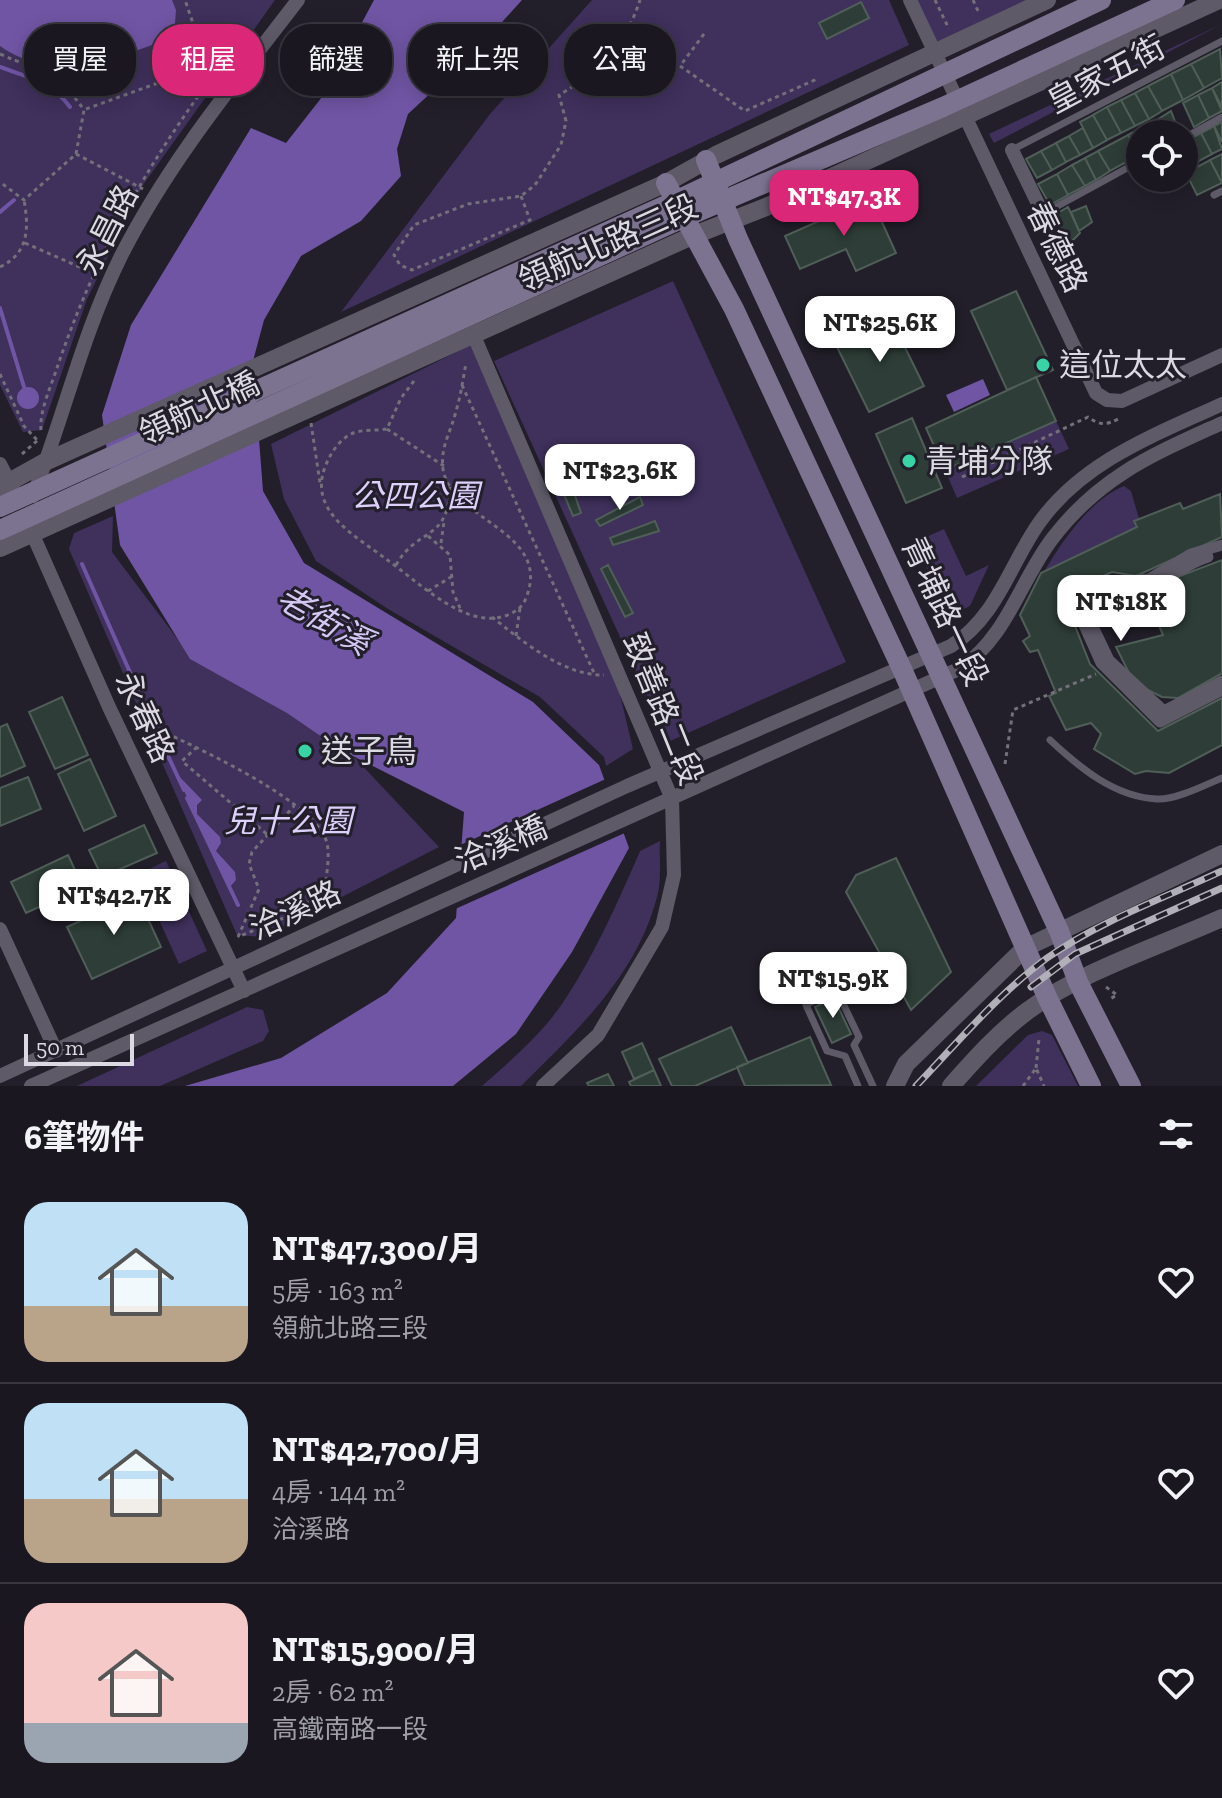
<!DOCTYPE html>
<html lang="zh-TW">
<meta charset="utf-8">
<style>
:root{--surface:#1a1720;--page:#232029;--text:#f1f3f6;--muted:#9f9fa5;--line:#38363e;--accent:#db2777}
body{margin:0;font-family:"Zilla Slab","Noto Sans TC",serif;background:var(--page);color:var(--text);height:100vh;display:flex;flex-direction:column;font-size:30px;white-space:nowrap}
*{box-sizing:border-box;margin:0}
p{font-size:26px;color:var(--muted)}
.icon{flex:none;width:44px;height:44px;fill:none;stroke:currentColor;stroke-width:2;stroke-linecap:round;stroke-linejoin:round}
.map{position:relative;height:1086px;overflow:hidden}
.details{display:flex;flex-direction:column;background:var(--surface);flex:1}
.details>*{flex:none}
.top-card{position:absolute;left:24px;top:24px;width:800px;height:72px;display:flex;gap:16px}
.controls{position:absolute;left:1126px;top:120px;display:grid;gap:16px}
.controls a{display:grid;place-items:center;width:72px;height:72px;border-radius:50%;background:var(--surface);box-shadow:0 4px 20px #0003,0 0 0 2px var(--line);font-size:40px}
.scale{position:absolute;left:24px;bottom:20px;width:110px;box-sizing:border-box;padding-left:8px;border:4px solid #dbd9e1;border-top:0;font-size:22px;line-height:28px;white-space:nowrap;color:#dbd9e1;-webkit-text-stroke:6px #221f2a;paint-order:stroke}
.price{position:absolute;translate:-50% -68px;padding:0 18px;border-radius:16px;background:#fff;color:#222;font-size:26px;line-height:52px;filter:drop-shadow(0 2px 4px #0008)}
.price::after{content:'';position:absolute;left:50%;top:48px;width:24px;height:18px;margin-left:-12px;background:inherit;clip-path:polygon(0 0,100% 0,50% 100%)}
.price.on{background:var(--accent);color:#fff}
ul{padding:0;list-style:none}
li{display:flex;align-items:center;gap:24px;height:200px;padding:0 24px}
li+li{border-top:2px solid var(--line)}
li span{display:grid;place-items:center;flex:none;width:224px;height:160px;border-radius:24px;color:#555}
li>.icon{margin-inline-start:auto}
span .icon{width:96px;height:96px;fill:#fffc;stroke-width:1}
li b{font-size:34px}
h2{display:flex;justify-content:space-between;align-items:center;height:96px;padding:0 24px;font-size:34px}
.pill{padding:0 28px;border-radius:32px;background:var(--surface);box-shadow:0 4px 20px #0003,0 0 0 2px var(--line);font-size:28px;line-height:72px}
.pill.on{background:var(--accent);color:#fff}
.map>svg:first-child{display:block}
</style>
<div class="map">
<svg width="1222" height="1086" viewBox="0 0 1222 1086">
<rect width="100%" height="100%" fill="#221f2a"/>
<path fill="#3f305c" d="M 0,0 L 275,0 L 143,185 L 87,299 L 42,430 L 23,432 L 0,385 Z
M 592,0 L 889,0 L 909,45 L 341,312 L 490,114 Z
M 913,0 L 1037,0 L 934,45 Z
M 1222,24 L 994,143 L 989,134 Z
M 673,281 L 846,662 L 668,742 L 494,361 Z
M 471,345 L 617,682 L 633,749 L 606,766 L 604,757 L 540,697 L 388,609 L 316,561 L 284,499 L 271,444 Z
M 1056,421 L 1069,449 L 957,498 L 945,470 Z
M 1124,486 L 1131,491 L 1142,529 L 1044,572 C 1062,541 1090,500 1124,486 Z
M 113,516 L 112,552 L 191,657 L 316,728 L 356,759 L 439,847 L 264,937 L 237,935 L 69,549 L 74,533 Z
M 944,529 L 966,576 L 989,565 L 970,606 L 949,616 L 915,542 Z
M 660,841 C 659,859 662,880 657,897 C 636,977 577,1030 521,1086 L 482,1086 C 510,1061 543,1033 564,1001 C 595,954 618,902 640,851 Z
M 166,861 L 207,951 L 179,964 L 138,874 Z
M 247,1007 L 263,1010 L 269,1031 L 263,1041 L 160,1086 L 77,1086 Z
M 1042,1031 L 1052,1035 L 1078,1086 L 976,1086 L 1028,1035 Z"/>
<path fill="#7055a4" d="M 0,0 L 172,0 L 176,10 L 174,37 C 119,57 54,85 0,46 Z
M 374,0 L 522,0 L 475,52 L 408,114 L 397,149 L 401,176 L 361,221 L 301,256 L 264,320 L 253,361 L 263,491 L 304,563 L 533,702 L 599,765 L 629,848 L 572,952 L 516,1034 L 453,1086 L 185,1086 L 281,1058 L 387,993 L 456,918 L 464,812 L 341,750 L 287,713 L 190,659 L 120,545 L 102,415 L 131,325 L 251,128 L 286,143 L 322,97 Z
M 983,379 L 990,395 L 954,412 L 946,395 Z
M17 398a11 11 0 1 1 22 0a11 11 0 1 1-22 0Z
M 175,772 L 202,800 L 197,805 L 197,814 L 220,837 L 221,843 L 216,851 L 235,872 L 236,880 L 230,887 Z"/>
<path fill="#221f2a" d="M 608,778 L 627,832 L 453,910 L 458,846 Z"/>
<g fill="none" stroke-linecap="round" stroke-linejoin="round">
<path stroke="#7055a4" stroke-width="4" d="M 0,67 C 28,77 52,82 70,107
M 0,212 L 14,200
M 0,308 L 24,387
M 82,564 L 156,731
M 161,741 L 184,790
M 187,798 L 238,905"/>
</g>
<path fill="#2e3d37" stroke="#4f5f58" stroke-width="2" d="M 861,2 L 869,18 L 827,39 L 819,23 Z
M 1220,49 L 1222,78 L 1204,88 L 1191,64 Z
M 1191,64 L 1204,88 L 1183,100 L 1171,74 Z
M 1171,74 L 1183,100 L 1162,111 L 1148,86 Z
M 1222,82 L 1222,107 L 1212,88 Z
M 1148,86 L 1162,111 L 1149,119 L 1135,93 Z
M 1212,88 L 1222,111 L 1209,118 L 1198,95 Z
M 1135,93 L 1149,119 L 1135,126 L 1121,100 Z
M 1198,95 L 1209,118 L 1194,127 L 1183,103 Z
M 1121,100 L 1135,126 L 1121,133 L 1107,107 Z
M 1107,107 L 1121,133 L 1107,140 L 1093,115 Z
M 1171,111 L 1179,132 L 1163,134 L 1157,120 Z
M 1093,115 L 1107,140 L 1093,148 L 1080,122 Z
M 1157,120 L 1163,134 L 1145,134 L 1141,128 Z
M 1222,122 L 1222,142 L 1214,126 Z
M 1214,126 L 1222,149 L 1212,154 L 1201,133 Z
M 1083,128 L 1093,148 L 1080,155 L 1069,136 Z
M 1141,128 L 1145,134 L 1140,134 L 1139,155 L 1128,135 Z
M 1201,133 L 1212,154 L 1199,161 L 1188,140 Z
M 1128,135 L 1139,155 L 1110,171 L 1098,151 Z
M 1069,136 L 1080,155 L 1066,162 L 1056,143 Z
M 1188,140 L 1199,161 L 1184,169 L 1184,142 Z
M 1056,143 L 1066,162 L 1052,170 L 1041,151 Z
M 1041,151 L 1052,170 L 1037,178 L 1026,159 Z
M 1098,151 L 1110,171 L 1096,180 L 1085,158 Z
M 1222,154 L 1222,183 L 1210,160 Z
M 1085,158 L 1096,180 L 1085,186 L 1072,165 Z
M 1210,160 L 1222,183 L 1197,195 L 1186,173 Z
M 1072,165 L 1085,186 L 1068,195 L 1057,174 Z
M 1057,174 L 1068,195 L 1050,205 L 1038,184 Z
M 1149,178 L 1167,178 L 1154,186 Z
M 871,198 L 896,253 L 856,271 L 846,249 L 800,269 L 785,236 Z
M 1086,206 L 1092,222 L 1079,231 L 1071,212 Z
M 1068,207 L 1080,233 L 1069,244 L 1053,216 Z
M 1016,291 L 1053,370 L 1007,390 L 971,311 Z
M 890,317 L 924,386 L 869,412 L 835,343 Z
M 1036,377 L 1056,421 L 945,470 L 926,428 Z
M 912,418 L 942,488 L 906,503 L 876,434 Z
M 563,461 L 581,513 L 573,516 L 552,466 Z
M 1220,494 L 1222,537 L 1136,576 L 1112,572 L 1089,582 L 1070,613 L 1090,664 L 1158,731 L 1222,698 L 1222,745 L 1169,773 L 1146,771 L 1135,774 L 1094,749 L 1101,734 L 1091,723 L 1066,730 L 1049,696 L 1056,693 L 1038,650 L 1030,652 L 1023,641 L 1030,636 L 1020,615 L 1041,573 L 1137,527 L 1134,521 L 1180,503 L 1183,509 Z
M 640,497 L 643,505 L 600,526 L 596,520 Z
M 655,521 L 659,531 L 613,545 L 610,538 Z
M 1222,560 L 1222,673 L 1178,698 L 1162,697 L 1134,683 L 1116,647 L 1163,635 L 1151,607 L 1164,582 Z
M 608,565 L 633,613 L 625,617 L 601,569 Z
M 62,697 L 88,755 L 55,769 L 29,712 Z
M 7,724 L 25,766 L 0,777 L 0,727 Z
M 90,759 L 116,816 L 84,831 L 58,774 Z
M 28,777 L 41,809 L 0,826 L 0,788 Z
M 144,825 L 157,853 L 102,877 L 89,850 Z
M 68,855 L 83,887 L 26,913 L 11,882 Z
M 896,858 L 951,972 L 911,1010 L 846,892 L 856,875 Z
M 137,895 L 161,947 L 92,979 L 67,927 Z
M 834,998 L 851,1034 L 832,1043 L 815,1007 Z
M 731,1027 L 748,1063 L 695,1086 L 672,1086 L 659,1059 Z
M 810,1037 L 831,1085 L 745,1086 L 737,1067 Z
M 642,1043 L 654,1070 L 634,1079 L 622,1052 Z
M 654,1070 L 661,1086 L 631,1086 L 629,1082 Z
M 608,1074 L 614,1086 L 589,1086 L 587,1083 Z"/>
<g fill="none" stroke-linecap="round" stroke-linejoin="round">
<path stroke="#73707a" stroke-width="3" stroke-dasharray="4 4" stroke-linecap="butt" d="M 935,0 L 949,29
M 973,0 L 979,13
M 704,34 L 680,66 L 745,111 L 817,79
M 0,54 C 43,73 55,69 84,110 L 76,154 L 24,200 L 0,182
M 191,71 L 214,88
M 86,109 L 191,71 L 204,55 L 185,0
M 76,154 L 143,189
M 521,196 L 530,220 L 412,270 L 400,265 L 394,255 L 414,225 L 468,204 L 521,196 L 535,185 L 561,145 L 566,121 L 559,95 C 599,72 626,44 640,0
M 25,243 L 91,272
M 0,267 C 29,253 29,228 24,200
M 0,374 L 24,426 L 37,440
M 414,381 L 401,398 L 387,429 C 376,431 360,429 351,434 C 338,441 330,454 325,467 C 308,512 356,536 386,559 C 413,578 451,615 485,618 C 500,620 521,613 526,598 C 553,531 451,521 443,469 C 440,447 451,432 456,411 C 461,395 463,379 466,363
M 462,385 L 595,675
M 311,423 L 320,483
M 387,429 L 444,466
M 41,430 C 39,411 52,384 58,365 C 93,262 143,171 207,84
M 22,454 L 38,440
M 962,477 L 1088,417 C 1100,426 1107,425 1120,418
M 428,536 L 450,555 L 453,592 L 460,608
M 441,543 L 444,522
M 396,565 C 418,526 449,543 450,485
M 428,591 L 451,577
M 492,617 C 522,641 564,676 604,675
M 516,636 L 520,608
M 130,717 C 175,737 310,796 326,840 C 331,854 326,875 325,890 L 293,914 L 238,937
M 197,747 L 182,761 L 269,836
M 1005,764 L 1013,710 L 1096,674
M 238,937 L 259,889 L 249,864 L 252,852 L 294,806
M 1106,987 L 1117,995 L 1108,1000
M 1036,1068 L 1039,1039
M 1023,1086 L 1036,1068 L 1044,1086"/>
<path stroke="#5e5a68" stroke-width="7" d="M 1184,138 L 1222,117
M 1012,150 L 1222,41
M 1214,195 L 1222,191
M 1043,214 L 1140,161
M 1050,740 C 1079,767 1114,797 1157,799 C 1176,800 1205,785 1222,778
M 858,1086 L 845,1056 L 827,1051 L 806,1005 L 836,989 L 859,1037 L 854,1045 L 873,1086"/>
<path stroke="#5e5a68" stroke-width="11" d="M 1222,545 L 1191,554 L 1149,579 L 1117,582 L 1095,591 L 1079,614 L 1101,663 L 1160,722 L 1222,690
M 1208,557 C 1189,563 1174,575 1156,584 C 1126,597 1111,584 1088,616 L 1109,660 L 1164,711 L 1222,681"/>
<path stroke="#5e5a68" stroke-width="14" d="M 910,0 L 1096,393 L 1107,400 L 1122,401 L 1222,355
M 1012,150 L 1043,214
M 474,336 L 672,799 L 674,875 L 662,927 L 598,1035 L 543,1086
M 0,464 L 13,489
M 33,496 C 64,416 83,332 121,256 C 168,163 235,82 298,0
M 29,526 L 109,707 L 244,991
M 0,929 L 56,1051
M 0,1076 L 627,786 L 951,646 C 997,617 1009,566 1039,523 C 1083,461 1155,435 1222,404
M 31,1086 L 961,668 C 1008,635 1019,583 1052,539 C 1100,476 1152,455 1222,423"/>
<path stroke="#5e5a68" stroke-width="18" d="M 0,487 L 47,461 L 666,183 L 716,155 L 1047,0
M 0,548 L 692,236 L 766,207 L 1219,0
M 895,1086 L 906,1064 L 1025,948 L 1222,854
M 951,1086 C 974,1060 998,1033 1026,1012 C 1081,971 1160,946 1222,918"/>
<path stroke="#7c7391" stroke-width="20" d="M 706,160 L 738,239 L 1059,931 L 1078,982 L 1131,1086
M 666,183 L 734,309 L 902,669 L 1048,999 L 1091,1086
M 0,507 L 675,201 L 1101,0
M 0,530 L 683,218 L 943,107 L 1175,0"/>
<g stroke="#b1afb7" stroke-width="7">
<path id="rail" d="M 1031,987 L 1075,954 L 1222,888
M 916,1086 C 957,1043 999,993 1047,958 C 1100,921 1164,898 1222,871"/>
</g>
<use href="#rail" stroke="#221f2a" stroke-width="4" stroke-dasharray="12" stroke-linecap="butt"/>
</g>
<g fill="#38d4a5" stroke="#221f2a" stroke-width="3">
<circle cx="1043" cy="365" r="8"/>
<circle cx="909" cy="461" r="8"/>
<circle cx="305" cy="751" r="8"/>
</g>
<g text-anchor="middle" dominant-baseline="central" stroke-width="6" stroke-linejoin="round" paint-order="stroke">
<g font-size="32" fill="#dbd9e1" stroke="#221f2a">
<text transform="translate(1106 74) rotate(-28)">皇家五街</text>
<text transform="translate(107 230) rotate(-63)">永昌路</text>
<text transform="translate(608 243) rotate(-24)">領航北路三段</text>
<text transform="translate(1057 247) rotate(64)">春德路</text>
<text transform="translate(199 408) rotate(-25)">領航北橋</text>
<text transform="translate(945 611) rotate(65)">青埔路一段</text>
<text transform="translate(663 709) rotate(68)">致善路二段</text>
<text transform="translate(145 717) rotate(65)">永春路</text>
<text transform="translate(501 844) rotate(-23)">洽溪橋</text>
<text transform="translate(295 910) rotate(-25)">洽溪路</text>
</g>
<g font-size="32" fill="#dbd9e1" stroke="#221f2a" text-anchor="start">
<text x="1059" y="365">這位太太</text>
<text x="925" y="461">青埔分隊</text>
<text x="321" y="751">送子鳥</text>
</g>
<g font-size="32" font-style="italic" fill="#dcd0fc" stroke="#221f2a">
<text x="415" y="496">公四公園</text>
<text x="288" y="821">兒十公園</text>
</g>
<g font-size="34" font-style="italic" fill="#d3c7f3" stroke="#221f2a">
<text transform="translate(324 620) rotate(30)">老街溪</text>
</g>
</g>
</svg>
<div class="controls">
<a><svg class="icon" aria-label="locate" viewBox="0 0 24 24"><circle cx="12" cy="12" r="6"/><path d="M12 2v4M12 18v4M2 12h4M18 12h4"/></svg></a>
</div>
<div class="scale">50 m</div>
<b class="price on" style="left:844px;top:238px">NT$47.3K</b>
<b class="price" style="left:880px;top:364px">NT$25.6K</b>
<b class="price" style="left:620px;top:512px">NT$23.6K</b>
<b class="price" style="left:1121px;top:643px">NT$18K</b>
<b class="price" style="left:114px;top:937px">NT$42.7K</b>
<b class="price" style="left:833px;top:1020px">NT$15.9K</b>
<div class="top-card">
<a class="pill">買屋</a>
<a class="pill on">租屋</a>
<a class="pill">篩選</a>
<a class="pill">新上架</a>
<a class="pill">公寓</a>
</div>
</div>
<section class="details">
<h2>6筆物件<svg class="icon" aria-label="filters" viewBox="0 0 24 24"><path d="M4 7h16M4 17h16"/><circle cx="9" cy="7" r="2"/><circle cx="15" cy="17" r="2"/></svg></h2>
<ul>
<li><span style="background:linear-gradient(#bfe0f5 65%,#b9a48a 0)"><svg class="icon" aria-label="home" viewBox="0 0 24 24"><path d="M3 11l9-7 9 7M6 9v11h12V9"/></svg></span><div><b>NT$47,300/月</b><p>5房 · 163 m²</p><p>領航北路三段</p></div><svg class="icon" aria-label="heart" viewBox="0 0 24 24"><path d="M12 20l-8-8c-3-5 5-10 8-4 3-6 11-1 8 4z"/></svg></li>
<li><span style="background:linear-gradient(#bfe0f5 60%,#b9a48a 0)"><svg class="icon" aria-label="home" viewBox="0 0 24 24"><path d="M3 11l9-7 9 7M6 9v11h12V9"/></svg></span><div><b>NT$42,700/月</b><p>4房 · 144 m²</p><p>洽溪路</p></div><svg class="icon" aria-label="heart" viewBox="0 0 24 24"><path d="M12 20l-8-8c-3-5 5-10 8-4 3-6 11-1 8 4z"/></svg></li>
<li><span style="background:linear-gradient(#f6c9c9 75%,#9aa5b1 0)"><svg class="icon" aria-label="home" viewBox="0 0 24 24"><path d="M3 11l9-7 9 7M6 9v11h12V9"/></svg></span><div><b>NT$15,900/月</b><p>2房 · 62 m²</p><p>高鐵南路一段</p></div><svg class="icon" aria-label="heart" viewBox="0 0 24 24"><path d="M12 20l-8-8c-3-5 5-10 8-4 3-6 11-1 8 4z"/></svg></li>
</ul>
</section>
